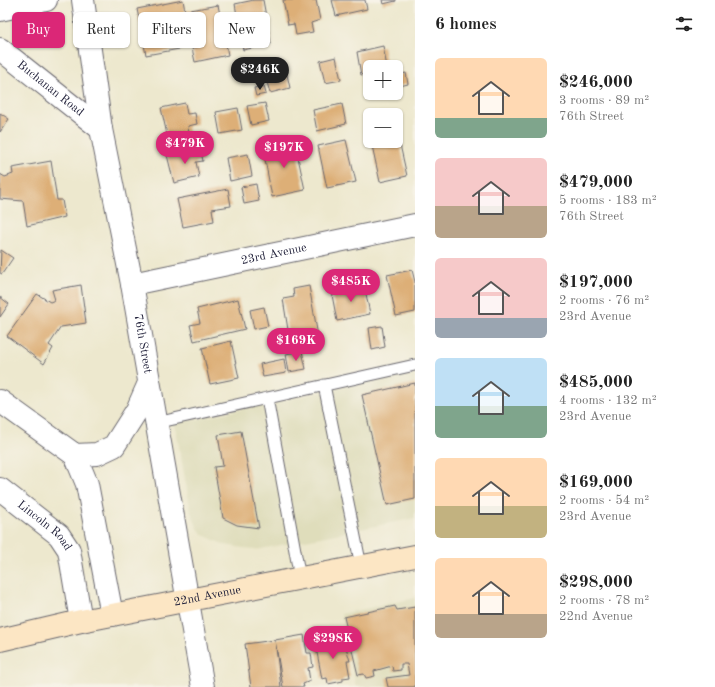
<!DOCTYPE html>
<meta charset="utf-8">
<style>
:root{--surface:#fff;--page:#f6f6f6;--text:#222;--muted:#767676;--accent:#db2777}
body{margin:0;font-family:"Old Standard TT",serif;background:var(--page);color:var(--text);height:100vh;display:flex;flex-direction:column;font-size:15px;white-space:nowrap}
*{box-sizing:border-box;margin:0}
p{font-size:13px;color:var(--muted)}
.icon{flex:none;width:22px;height:22px;fill:none;stroke:currentColor;stroke-width:2;stroke-linecap:round;stroke-linejoin:round}
.map{position:relative;flex:1;overflow:hidden}
.drawer{display:flex;flex-direction:column;background:var(--surface);width:300px}
.drawer>*{flex:none}
.hud{position:absolute;left:12px;top:12px;width:343px;height:36px;display:flex;gap:8px}
.tools{position:absolute;left:363px;top:60px;display:grid;gap:8px}
.tools a{display:grid;place-items:center;width:40px;height:40px;border-radius:6px;background:var(--surface);box-shadow:0 1px 3px #0004;font-size:20px}
.price{position:absolute;translate:-50% -34px;padding:0 9px;border-radius:14px;background:var(--accent);color:#fff;font-size:13px;line-height:26px;filter:drop-shadow(0 1px 2px #0008)}
.price::after{content:'';position:absolute;left:50%;top:24px;width:12px;height:9px;margin-left:-6px;background:inherit;clip-path:polygon(0 0,100% 0,50% 100%)}
.price.active{background:#222;color:#fff}
ul{padding:0;list-style:none}
li{display:flex;align-items:center;gap:12px;height:100px;padding:0 20px}
li span{display:grid;place-items:center;flex:none;width:112px;height:80px;border-radius:6px;color:#555}
li>.icon{margin-inline-start:auto}
span .icon{width:48px;height:48px;fill:#fffc;stroke-width:1}
li b{font-size:17px}
h2{display:flex;justify-content:space-between;align-items:center;height:48px;padding:0 20px;font-size:17px}
.pill{padding:0 14px;border-radius:6px;background:var(--surface);box-shadow:0 1px 3px #0004;font-size:14px;line-height:36px}
.pill.active{background:var(--accent);color:#fff}
main{display:flex;flex:1;min-height:0}
.map>svg:first-child{display:block}
</style>
<main>
<div class="map">
<svg width="415" height="687" viewBox="0 0 415 687">
<rect width="100%" height="100%" fill="#f7f3e8"/>
<filter id="ink" filterUnits="userSpaceOnUse"><feTurbulence type="fractalNoise" baseFrequency=".025" numOctaves="2"/><feDisplacementMap in="SourceGraphic" scale="8" xChannelSelector="R" yChannelSelector="G"/><feConvolveMatrix kernelMatrix="1 2 1 2 8 2 1 2 1" color-interpolation-filters="sRGB"/></filter>
<filter id="wash" filterUnits="userSpaceOnUse"><feTurbulence type="fractalNoise" baseFrequency=".012" numOctaves="4" result="noise"/><feDisplacementMap in="SourceGraphic" scale="16" xChannelSelector="R" yChannelSelector="G"/><feGaussianBlur stdDeviation="0.9" result="paint"/><feColorMatrix in="noise" values="0 0 0 0 0 0 0 0 0 0 0 0 0 0 0 0 0 1.4 0 .05"/><feComposite in="paint" operator="in"/></filter>
<g filter="url(#wash)">
<rect width="100%" height="100%" fill="#ede8ce"/>
<path fill="#dfddbb" d="M 415,371 L 415,518 L 256,550 L 225,545 L 203,535 L 197,527 L 191,512 L 175,424 Z
M 415,598 L 415,687 L 356,687 L 341,614 Z"/>
<g id="blocks">
<path fill="#ddaf77" d="M 183,0 L 185,11 L 218,5 L 228,55 L 195,62 L 192,48 L 202,46 L 200,36 L 184,39 L 185,48 L 146,55 L 137,9 Z
M 254,0 L 263,0 L 271,44 L 243,50 L 235,4 Z
M 283,0 L 316,0 L 320,20 L 311,23 L 313,32 L 296,35 L 294,24 L 288,25 Z
M 332,0 L 365,0 L 367,9 L 336,16 Z
M 382,0 L 396,0 L 396,1 L 383,4 Z
M 383,46 L 387,67 L 370,67 L 370,73 L 361,75 L 357,52 Z
M 336,57 L 341,80 L 325,83 L 320,61 Z
M 286,70 L 290,88 L 270,93 L 265,75 Z
M 406,73 L 408,84 L 396,87 L 396,75 Z
M 264,86 L 266,94 L 256,96 L 254,88 Z
M 377,93 L 395,93 L 395,94 L 378,97 Z
M 185,103 L 187,114 L 195,113 L 197,124 L 188,126 L 189,135 L 168,139 L 161,108 Z
M 265,103 L 269,121 L 251,125 L 247,106 Z
M 342,104 L 346,124 L 317,131 L 313,110 Z
M 238,108 L 242,130 L 220,134 L 216,112 Z
M 0,113 L 9,119 L 0,132 Z
M 397,131 L 407,176 L 380,182 L 371,141 L 396,141 Z
M 294,139 L 305,190 L 272,197 L 264,154 L 270,153 L 269,145 Z
M 346,140 L 356,182 L 327,188 L 318,146 Z
M 200,147 L 203,161 L 196,162 L 199,177 L 174,183 L 167,155 Z
M 248,154 L 252,176 L 230,181 L 226,158 Z
M 51,161 L 57,200 L 62,200 L 65,217 L 27,226 L 23,201 L 0,199 L 0,174 L 5,177 L 13,174 L 12,168 Z
M 256,184 L 259,201 L 244,204 L 241,187 Z
M 228,189 L 231,206 L 212,209 L 214,221 L 183,227 L 177,199 Z
M 1,250 L 13,258 L 2,274 L 0,273 Z
M 412,270 L 415,282 L 415,312 L 396,316 L 387,275 Z
M 354,284 L 356,291 L 365,289 L 370,314 L 337,321 L 332,295 L 344,293 L 343,286 Z
M 81,285 L 86,323 L 61,327 L 49,345 L 53,348 L 44,364 L 7,336 L 37,294 L 50,302 L 55,300 L 52,290 Z
M 309,286 L 318,336 L 290,342 L 283,299 L 294,297 L 293,289 Z
M 0,297 L 9,304 L 0,317 Z
M 238,299 L 245,329 L 194,341 L 190,325 L 200,323 L 197,309 Z
M 264,307 L 268,326 L 254,329 L 250,310 Z
M 382,326 L 385,347 L 372,350 L 369,328 Z
M 231,341 L 239,378 L 210,384 L 202,348 Z
M 302,351 L 306,369 L 289,372 L 286,354 Z
M 284,359 L 286,373 L 263,377 L 260,364 Z
M 415,383 L 415,499 L 387,505 L 362,395 Z
M 241,431 L 259,528 L 237,525 L 223,518 L 214,467 L 223,466 L 218,435 Z
M 395,606 L 397,610 L 415,607 L 415,687 L 388,687 L 386,678 L 409,675 L 407,664 L 401,664 L 401,670 L 393,671 L 392,666 L 374,671 L 375,676 L 366,678 L 364,674 L 358,675 L 344,617 Z
M 304,635 L 307,653 L 311,653 L 313,667 L 308,668 L 310,681 L 303,684 L 304,687 L 283,687 L 275,640 Z
M 343,637 L 350,661 L 347,661 L 350,677 L 343,678 L 343,681 L 328,684 L 327,678 L 322,679 L 315,642 Z
M 275,640 L 281,687 L 251,687 L 245,644 Z"/>
</g>
</g>
<g filter="url(#ink)">
<use href="#blocks" fill-opacity="0" stroke="#69676e" stroke-width="1"/>
<g fill="none" stroke-linecap="round" stroke-linejoin="round">
<g stroke="#69676e" stroke-width="13">
<path id="lane" d="M 324,385 L 361,566
M 267,398 L 300,578
M 156,423 L 415,365"/>
</g>
<g stroke="#69676e" stroke-width="24">
<g id="street">
<path id="s1" d="M 83,0 L 101,129 L 132,284 L 203,687"/>
<path d="M 0,10 L 46,0"/>
<path id="s2" d="M 0,49 L 101,129"/>
<path id="s3" d="M 132,284 L 415,225"/>
<path d="M 0,401 L 75,455 L 97,454 L 114,446 L 137,410 L 149,383"/>
<path d="M 75,455 L 87,484 L 112,615"/>
<path id="s4" d="M 0,489 L 59,535 L 69,550 L 81,621"/>
</g>
</g>
<g stroke="#69676e" stroke-width="24">
<g id="secondary">
<path id="s5" d="M 0,640 L 81,621 L 415,556"/>
</g>
</g>
<use href="#lane" stroke="#fff" stroke-width="11"/>
<use href="#street" stroke="#fff" stroke-width="22"/>
<use href="#secondary" stroke="#fce6c4" stroke-width="22"/>
</g>
</g>
<g text-anchor="middle" dominant-baseline="central" stroke-width="4" stroke-linejoin="round" paint-order="stroke">
<g font-size="12" fill="#22223b" stroke="#f7f3e8">
<text stroke="none"><textPath href="#s2" startOffset="64">Buchanan Road</textPath></text>
<text stroke="none"><textPath href="#s3" startOffset="145">23rd Avenue</textPath></text>
<text stroke="none"><textPath href="#s1" startOffset="349">76th Street</textPath></text>
<text stroke="none"><textPath href="#s4" startOffset="58">Lincoln Road</textPath></text>
<text stroke="none"><textPath href="#s5" startOffset="212">22nd Avenue</textPath></text>
</g>
</g>
</svg>
<div class="tools">
<a>+</a>
<a>−</a>
</div>
<b class="price active" style="left:260px;top:91px">$246K</b>
<b class="price" style="left:185px;top:165px">$479K</b>
<b class="price" style="left:284px;top:169px">$197K</b>
<b class="price" style="left:351px;top:303px">$485K</b>
<b class="price" style="left:296px;top:362px">$169K</b>
<b class="price" style="left:333px;top:660px">$298K</b>
<div class="hud">
<a class="pill active">Buy</a>
<a class="pill">Rent</a>
<a class="pill">Filters</a>
<a class="pill">New</a>
</div>
</div>
<section class="drawer">
<h2>6 homes<svg class="icon" aria-label="filters" viewBox="0 0 24 24"><path d="M4 7h16M4 17h16"/><circle cx="9" cy="7" r="2"/><circle cx="15" cy="17" r="2"/></svg></h2>
<ul>
<li><span style="background:linear-gradient(#ffd9b3 75%,#7fa58c 0)"><svg class="icon" aria-label="home" viewBox="0 0 24 24"><path d="M3 11l9-7 9 7M6 9v11h12V9"/></svg></span><div><b>$246,000</b><p>3 rooms · 89 m²</p><p>76th Street</p></div></li>
<li><span style="background:linear-gradient(#f6c9c9 60%,#b9a48a 0)"><svg class="icon" aria-label="home" viewBox="0 0 24 24"><path d="M3 11l9-7 9 7M6 9v11h12V9"/></svg></span><div><b>$479,000</b><p>5 rooms · 183 m²</p><p>76th Street</p></div></li>
<li><span style="background:linear-gradient(#f6c9c9 75%,#9aa5b1 0)"><svg class="icon" aria-label="home" viewBox="0 0 24 24"><path d="M3 11l9-7 9 7M6 9v11h12V9"/></svg></span><div><b>$197,000</b><p>2 rooms · 76 m²</p><p>23rd Avenue</p></div></li>
<li><span style="background:linear-gradient(#bfe0f5 60%,#7fa58c 0)"><svg class="icon" aria-label="home" viewBox="0 0 24 24"><path d="M3 11l9-7 9 7M6 9v11h12V9"/></svg></span><div><b>$485,000</b><p>4 rooms · 132 m²</p><p>23rd Avenue</p></div></li>
<li><span style="background:linear-gradient(#ffd9b3 60%,#c2b280 0)"><svg class="icon" aria-label="home" viewBox="0 0 24 24"><path d="M3 11l9-7 9 7M6 9v11h12V9"/></svg></span><div><b>$169,000</b><p>2 rooms · 54 m²</p><p>23rd Avenue</p></div></li>
<li><span style="background:linear-gradient(#ffd9b3 70%,#b9a48a 0)"><svg class="icon" aria-label="home" viewBox="0 0 24 24"><path d="M3 11l9-7 9 7M6 9v11h12V9"/></svg></span><div><b>$298,000</b><p>2 rooms · 78 m²</p><p>22nd Avenue</p></div></li>
</ul>
</section>
</main>
